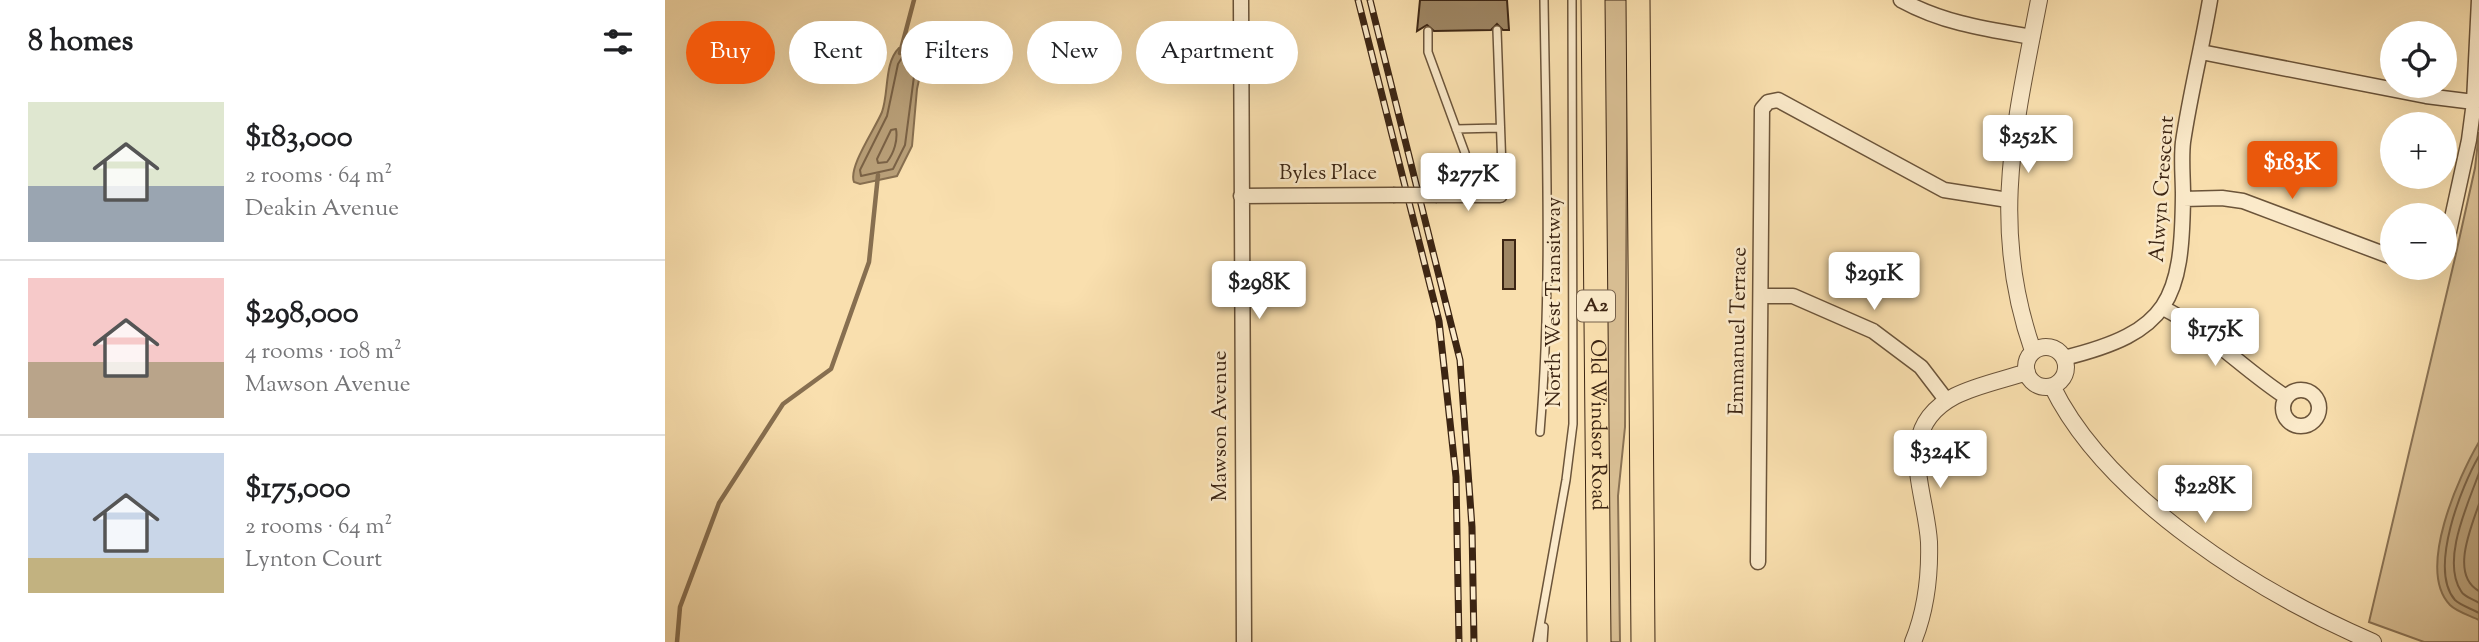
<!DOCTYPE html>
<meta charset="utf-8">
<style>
:root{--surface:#fff;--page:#f2f2f2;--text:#202124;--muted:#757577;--line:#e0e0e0;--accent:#ea580c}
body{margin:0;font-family:"Sorts Mill Goudy",serif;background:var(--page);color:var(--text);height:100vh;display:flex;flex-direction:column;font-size:26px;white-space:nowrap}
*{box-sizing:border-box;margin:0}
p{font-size:23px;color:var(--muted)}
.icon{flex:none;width:38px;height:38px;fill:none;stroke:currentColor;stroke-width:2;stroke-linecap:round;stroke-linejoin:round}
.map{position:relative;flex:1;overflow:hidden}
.sheet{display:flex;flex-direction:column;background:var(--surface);width:665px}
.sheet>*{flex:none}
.hud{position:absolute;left:21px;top:21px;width:665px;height:63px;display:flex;gap:14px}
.tools{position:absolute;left:1715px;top:21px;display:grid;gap:14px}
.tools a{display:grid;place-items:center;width:77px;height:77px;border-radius:50%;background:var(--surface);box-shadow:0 7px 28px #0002;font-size:35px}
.price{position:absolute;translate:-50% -60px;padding:0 16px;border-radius:7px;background:#fff;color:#222;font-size:23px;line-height:46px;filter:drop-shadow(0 2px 4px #0008)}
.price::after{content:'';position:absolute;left:50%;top:42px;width:21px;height:16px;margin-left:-10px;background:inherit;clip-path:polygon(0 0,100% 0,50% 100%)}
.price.on{background:var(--accent);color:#fff}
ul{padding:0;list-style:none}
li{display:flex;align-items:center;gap:21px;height:175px;padding:0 28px}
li+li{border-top:2px solid var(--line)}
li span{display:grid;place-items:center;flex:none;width:196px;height:140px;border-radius:0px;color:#555}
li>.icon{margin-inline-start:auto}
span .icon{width:84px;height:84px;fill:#fffc;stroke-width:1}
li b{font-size:30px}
h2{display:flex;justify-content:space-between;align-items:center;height:84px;padding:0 28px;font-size:30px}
.chip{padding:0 24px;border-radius:32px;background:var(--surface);box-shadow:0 7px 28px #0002;font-size:24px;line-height:63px}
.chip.on{background:var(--accent);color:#fff}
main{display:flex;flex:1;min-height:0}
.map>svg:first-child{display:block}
</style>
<main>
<section class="sheet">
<h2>8 homes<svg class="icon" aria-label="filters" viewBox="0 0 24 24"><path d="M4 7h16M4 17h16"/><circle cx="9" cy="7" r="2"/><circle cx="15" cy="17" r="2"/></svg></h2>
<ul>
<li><span style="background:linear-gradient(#dfe7d0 60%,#9aa5b1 0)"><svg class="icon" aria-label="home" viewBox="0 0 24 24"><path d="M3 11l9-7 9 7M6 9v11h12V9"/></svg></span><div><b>$183,000</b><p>2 rooms · 64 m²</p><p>Deakin Avenue</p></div></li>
<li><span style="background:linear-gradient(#f6c9c9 60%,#b9a48a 0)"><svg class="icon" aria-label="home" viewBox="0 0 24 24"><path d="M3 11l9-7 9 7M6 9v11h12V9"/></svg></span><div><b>$298,000</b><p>4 rooms · 108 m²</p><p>Mawson Avenue</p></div></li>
<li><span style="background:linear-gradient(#c9d6e8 75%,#c2b280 0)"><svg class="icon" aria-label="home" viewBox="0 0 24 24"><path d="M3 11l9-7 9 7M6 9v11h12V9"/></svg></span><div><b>$175,000</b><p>2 rooms · 64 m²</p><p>Lynton Court</p></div></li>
</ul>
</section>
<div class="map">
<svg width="1814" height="642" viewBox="0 0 1814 642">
<rect width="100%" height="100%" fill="#f9dfae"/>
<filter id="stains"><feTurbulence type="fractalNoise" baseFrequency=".00286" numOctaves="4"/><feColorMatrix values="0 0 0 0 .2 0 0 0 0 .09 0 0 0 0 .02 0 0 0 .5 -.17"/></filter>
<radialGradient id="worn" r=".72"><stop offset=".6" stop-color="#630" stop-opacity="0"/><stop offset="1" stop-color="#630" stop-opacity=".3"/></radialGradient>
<path fill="#d9bf94" stroke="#8a7254" stroke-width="2" d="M 939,0 L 963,0 L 960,427 L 953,496 L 955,642 L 943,642 Z
M 1814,132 L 1814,642 L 1759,642 L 1704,622 L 1790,258 L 1810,168 Z"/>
<path fill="#b9a079" stroke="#876f50" stroke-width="2" d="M 234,48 L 260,52 L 252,89 L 247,146 L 232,176 L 195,184 L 189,182 C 183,167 210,129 217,112 C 224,92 219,63 234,48 Z
M 1814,442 L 1814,620 C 1806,616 1792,612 1785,605 C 1751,570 1794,476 1814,442 Z"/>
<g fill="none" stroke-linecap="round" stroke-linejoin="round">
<path stroke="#7a6246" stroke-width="2" d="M 238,56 L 251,61 L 240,145 L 228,169 L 196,176 L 195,170 L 222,116 L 233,64 Z
M 231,129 C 233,140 229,153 222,162 L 213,163 L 212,159 L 226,130 Z
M 1814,456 C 1797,485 1763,569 1790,600 C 1795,605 1807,609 1814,613
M 1814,473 C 1803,504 1776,560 1796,591 C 1799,597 1808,599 1814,603
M 1814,504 C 1806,528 1785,575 1814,591"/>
<path stroke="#876f50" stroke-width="4.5" d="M 235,53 L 249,0
M 12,642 L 15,607 L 54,503 L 118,404 L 166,369 L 204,262 L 213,175"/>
</g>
<path fill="#9e8664" stroke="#3c2513" stroke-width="2" d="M 755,0 L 842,0 L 844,30 L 838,30 L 832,24 L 826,30 L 769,31 L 762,25 L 752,31 Z
M 838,240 L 850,240 L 850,289 L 838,289 Z"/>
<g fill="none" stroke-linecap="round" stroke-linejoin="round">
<g stroke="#6b543a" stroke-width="10">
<path id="service" d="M 832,30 L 837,169 L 835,195
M 763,31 L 763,52 L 800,153 L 805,173 L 804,194
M 791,129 L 834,128
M 875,432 C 887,288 881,144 879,0
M 872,642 L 901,480 L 908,424 L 907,0
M 878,642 L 879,627"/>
</g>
<g stroke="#6b543a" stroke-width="17">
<path id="minor" d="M 576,0 L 579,642
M 1236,0 C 1278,23 1320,29 1367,37
M 1536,52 L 1761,96 L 1809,102
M 772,195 L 835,195
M 576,196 L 728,195
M 1518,199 L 1557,198 L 1578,201 L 1727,257
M 1780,250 L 1804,140 L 1809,102 L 1814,0
M 1096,296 L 1128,296 L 1208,331 L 1256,367 L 1282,401
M 1498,308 C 1542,330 1579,370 1621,397
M 1399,358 C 1505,332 1517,300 1518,195 C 1518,178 1516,159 1518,142 C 1525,95 1537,47 1545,0
M1618 408a18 18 0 1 1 36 0a18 18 0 1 1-36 0Z
M 1093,562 L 1097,109 L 1103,102 L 1113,100 L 1279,190 L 1343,200"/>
</g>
<g stroke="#6b543a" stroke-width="18">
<path id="tertiary" d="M1361 367a20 20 0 1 1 40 0a20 20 0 1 1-40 0Z
M 1368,351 C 1324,226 1350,125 1374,0
M 1387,386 C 1442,499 1596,594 1708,642
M 1248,642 C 1261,610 1265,576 1264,542 C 1261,490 1227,429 1290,396 C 1312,385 1338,380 1362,372"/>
</g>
<g stroke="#3c2513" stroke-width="25">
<g id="trunk">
<path id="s1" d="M 928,0 L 934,642"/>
<path d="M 973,0 L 978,642"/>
</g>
</g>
<use href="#service" stroke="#fbeaca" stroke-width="7"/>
<use href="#minor" stroke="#fbeaca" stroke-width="14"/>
<use href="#tertiary" stroke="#fbeaca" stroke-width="16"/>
<use href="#trunk" stroke="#f9dfae" stroke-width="23"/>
<g stroke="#3c2513" stroke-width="7">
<path id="rail" d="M 693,0 L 774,321 L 791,477 L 794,642
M 705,0 L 795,360 L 807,527 L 809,642"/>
</g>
<use href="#rail" stroke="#fbeaca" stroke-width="4.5" stroke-dasharray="13" stroke-linecap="butt"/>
<g stroke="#6b543a" stroke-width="17" stroke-linecap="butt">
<path id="minor-bridge" d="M 728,195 L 772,195"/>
</g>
<use href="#minor-bridge" stroke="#fbeaca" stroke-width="14"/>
</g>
<g text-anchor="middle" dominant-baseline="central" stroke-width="5" stroke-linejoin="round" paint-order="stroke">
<rect fill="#fbeaca" stroke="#75604a" stroke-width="2" x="912" y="290.5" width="38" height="31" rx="5"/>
<g font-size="19" font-weight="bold" fill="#3c2513">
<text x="931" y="306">A2</text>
</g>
<g font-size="21" fill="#3c2513" stroke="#fbeaca">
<text x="663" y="174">Byles Place</text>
<text transform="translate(1498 189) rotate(-86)">Alwyn Crescent</text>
<text transform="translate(890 302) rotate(-90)">North West Transitway</text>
<text transform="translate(1074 331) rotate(-89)">Emmanuel Terrace</text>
<text transform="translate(556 426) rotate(-90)">Mawson Avenue</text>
<text stroke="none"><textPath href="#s1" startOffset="425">Old Windsor Road</textPath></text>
</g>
</g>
<rect width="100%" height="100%" filter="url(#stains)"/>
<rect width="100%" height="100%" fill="url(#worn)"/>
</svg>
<div class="tools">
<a><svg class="icon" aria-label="locate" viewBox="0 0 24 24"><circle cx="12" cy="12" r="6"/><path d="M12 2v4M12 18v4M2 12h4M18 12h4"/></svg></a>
<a>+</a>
<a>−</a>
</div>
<b class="price" style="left:1363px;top:175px">$252K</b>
<b class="price on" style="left:1627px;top:201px">$183K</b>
<b class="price" style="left:803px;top:213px">$277K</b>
<b class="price" style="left:1209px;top:312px">$291K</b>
<b class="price" style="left:594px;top:321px">$298K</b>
<b class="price" style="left:1550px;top:368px">$175K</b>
<b class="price" style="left:1275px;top:490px">$324K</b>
<b class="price" style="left:1540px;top:525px">$228K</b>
<div class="hud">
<a class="chip on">Buy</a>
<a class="chip">Rent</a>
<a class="chip">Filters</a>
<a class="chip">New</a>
<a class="chip">Apartment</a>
</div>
</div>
</main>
